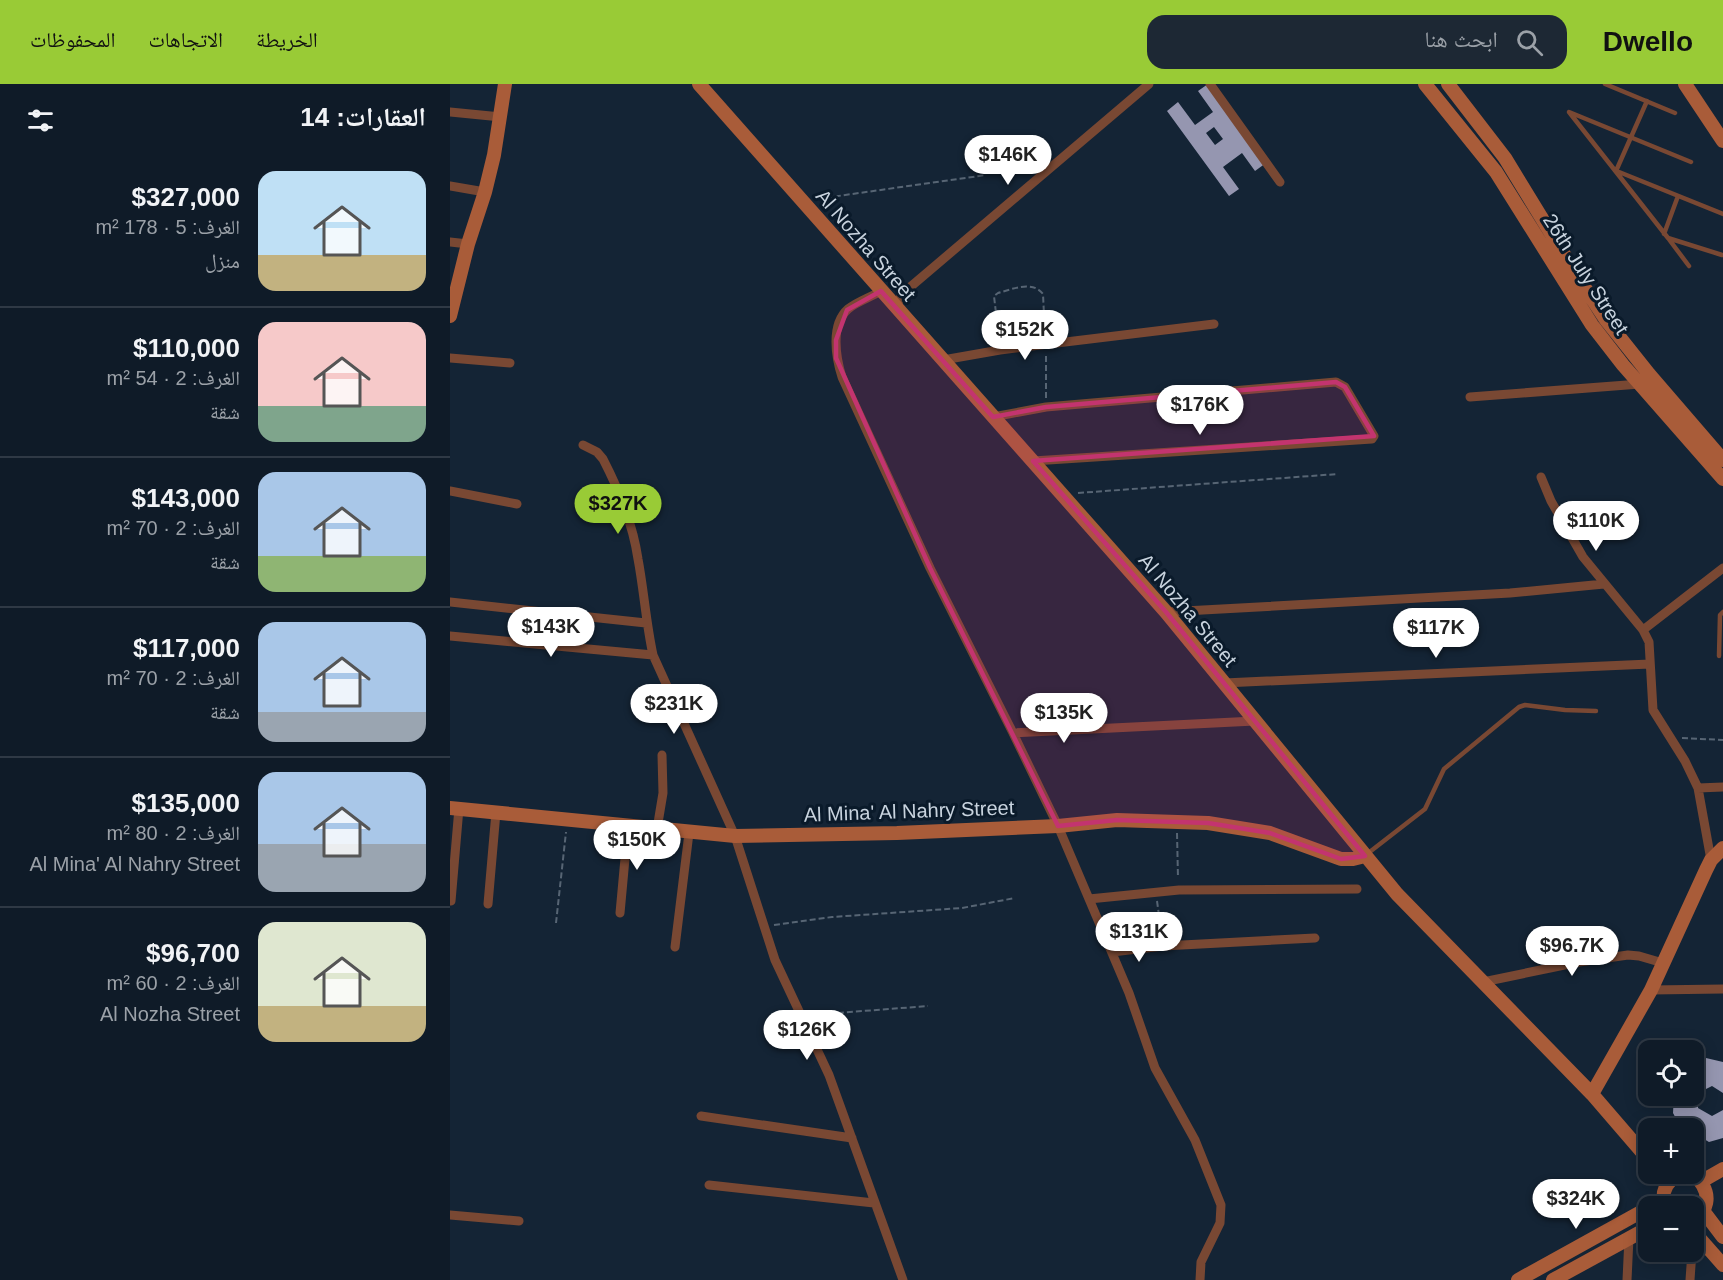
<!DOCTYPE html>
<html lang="ar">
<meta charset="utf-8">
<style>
:root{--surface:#0f1b28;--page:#1d2834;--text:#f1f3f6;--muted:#9ba1a8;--line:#2f3945;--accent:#99cb36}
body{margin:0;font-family:Helvetica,"Noto Naskh Arabic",sans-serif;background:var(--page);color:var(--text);direction:rtl;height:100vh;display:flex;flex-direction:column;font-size:22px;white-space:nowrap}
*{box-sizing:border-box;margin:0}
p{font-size:20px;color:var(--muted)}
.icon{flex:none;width:33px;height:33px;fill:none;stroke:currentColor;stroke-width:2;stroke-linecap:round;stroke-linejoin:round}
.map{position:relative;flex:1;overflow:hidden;direction:ltr}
.panel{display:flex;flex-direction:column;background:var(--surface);width:450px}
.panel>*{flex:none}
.tools{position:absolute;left:1188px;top:956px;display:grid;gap:12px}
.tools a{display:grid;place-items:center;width:66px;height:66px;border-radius:12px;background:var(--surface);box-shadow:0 3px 15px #0003,0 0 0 2px var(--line);font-size:30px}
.price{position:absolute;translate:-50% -51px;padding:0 14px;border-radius:21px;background:#fff;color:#222;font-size:20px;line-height:39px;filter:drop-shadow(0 2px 3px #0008)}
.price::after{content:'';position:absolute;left:50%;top:36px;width:18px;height:14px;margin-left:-9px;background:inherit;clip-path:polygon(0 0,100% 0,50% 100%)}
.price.selected{background:var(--accent);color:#111}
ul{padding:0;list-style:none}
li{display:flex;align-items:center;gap:18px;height:150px;padding:0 24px}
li+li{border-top:2px solid var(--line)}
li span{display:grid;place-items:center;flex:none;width:168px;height:120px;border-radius:18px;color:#555}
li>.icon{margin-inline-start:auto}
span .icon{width:72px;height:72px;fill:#fffc;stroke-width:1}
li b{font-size:26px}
h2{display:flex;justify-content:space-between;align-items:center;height:72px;padding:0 24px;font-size:26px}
header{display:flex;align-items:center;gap:36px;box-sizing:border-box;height:84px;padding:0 30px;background:var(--accent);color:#111}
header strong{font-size:28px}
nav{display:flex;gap:33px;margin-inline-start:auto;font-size:21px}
.search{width:420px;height:54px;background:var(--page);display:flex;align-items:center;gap:15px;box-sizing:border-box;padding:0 21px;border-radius:18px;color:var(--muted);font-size:22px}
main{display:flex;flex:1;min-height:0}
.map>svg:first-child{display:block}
</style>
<header>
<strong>Dwello</strong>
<div class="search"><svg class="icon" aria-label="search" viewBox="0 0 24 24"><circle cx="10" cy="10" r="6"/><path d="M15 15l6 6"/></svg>ابحث هنا</div>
<nav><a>الخريطة</a><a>الاتجاهات</a><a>المحفوظات</a></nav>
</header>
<main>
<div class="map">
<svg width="1273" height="1196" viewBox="0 0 1273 1196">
<rect width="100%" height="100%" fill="#142435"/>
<path fill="#9596b0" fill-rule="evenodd" d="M 758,0 L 816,79 L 805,87 L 792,69 L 773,83 L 789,105 L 779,112 L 717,27 L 728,18 L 745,41 L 763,28 L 748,7 ZM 764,43 L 773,55 L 765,61 L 756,49 Z
M 1256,974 L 1273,978 L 1273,1009 L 1262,1002 L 1248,1009 L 1248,1024 L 1262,1032 L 1273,1026 L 1273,1054 L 1259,1058 L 1244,1049 L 1244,1044 L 1234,1044 L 1230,1042 L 1223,1029 L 1224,1011 L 1244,1011 L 1244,982 Z"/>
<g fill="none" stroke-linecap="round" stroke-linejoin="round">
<path stroke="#576574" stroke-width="2" stroke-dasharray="6 3" stroke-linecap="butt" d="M 367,115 L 536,91
M 549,255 L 544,212 L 548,209 C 563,205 582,196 593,210 L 595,251
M 596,314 L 596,272
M 628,409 L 888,390
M 1232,654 L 1273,656
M 727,749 L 728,794
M 707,817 L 712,853
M 106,839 L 116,748
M 324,841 L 382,833 L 512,824 L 565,814
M 361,931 L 478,922"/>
<path stroke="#794833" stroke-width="4.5" d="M 1155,0 L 1225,29
M 1241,78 L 1119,28 L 1218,154 L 1272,171
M 1166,87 L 1197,17
M 1169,88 L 1273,130
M 1214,150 L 1228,112
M 1218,154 L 1239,182
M 1269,572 L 1270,531 L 1273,528
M 917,770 L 975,725 L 994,685 L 1069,623 L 1075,621 L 1115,626 L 1146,627"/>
<path stroke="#794833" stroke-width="9" d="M 760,0 L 830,98
M 0,28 L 51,33
M 0,102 L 35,108
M 0,158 L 18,160
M 431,207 C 421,213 406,218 398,225 C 380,241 386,274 392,293 L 480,484 L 563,649
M 446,223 L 452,210 L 699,0
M 0,274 L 60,279
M 493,276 L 550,266 L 764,240
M 1020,313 L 1190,300
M 543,333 L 596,323 L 886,298 L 895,303 L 924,352 L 922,355 L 583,377
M 133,361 L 147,368 L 153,375 C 169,406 183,441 188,475 C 194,507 196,539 203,571 L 285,752 L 325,876 L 379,991 L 453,1196
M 1091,393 L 1101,417 L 1133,473 L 1193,546 L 1199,558 L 1203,626 L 1235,677 L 1248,704 L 1261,776
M 0,407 L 67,420
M 0,518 L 196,539
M 716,528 L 1060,509 L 1154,500
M 1193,546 L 1273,484
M 0,552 L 203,571
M 774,599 L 1200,580
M 1248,704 L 1273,703
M 207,745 L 213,709 L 212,671
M 639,815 L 729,806 L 907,805
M 1,817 L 9,724
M 38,820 L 46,728
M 170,829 L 178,742
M 225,863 L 239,749
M 662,868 L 713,862 L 865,854
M 1033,898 L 1129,878 L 1178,871 L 1189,872 L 1213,879
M 1201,906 L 1273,905
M 251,1032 L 402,1054
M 259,1101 L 424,1119
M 0,1131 L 69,1137
M 750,1196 L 751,1178 L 770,1139 L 771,1121 L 745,1056 L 705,984 L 679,909 L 608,742 L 563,649 L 805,637
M 1177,1196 L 1179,1154
M 1240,1196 L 1242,1167"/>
<path stroke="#a95c39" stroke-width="14" d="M 249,0 L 716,528 L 947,810 L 1142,1010 L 1198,1075
M 975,0 L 1046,88 L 1142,241 L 1173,281 L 1273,395
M 998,0 L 1055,74 L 1129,195 L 1156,236 L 1199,290 L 1273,376
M 1235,0 L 1273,57
M 0,232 L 18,160 L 35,108 L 44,71 L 55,0
M 0,724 L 285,752 L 447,749 L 608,742 L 667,736 L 758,739 L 820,749 L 891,775 L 903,775 L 915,772
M 1142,1010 L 1201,906 L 1256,786 L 1261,776 L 1273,764
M 1252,1097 L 1273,1085
M 1215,1122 C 1212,1112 1213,1104 1221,1096 C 1246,1074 1273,1119 1244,1135
M 1254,1128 L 1273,1153
M 1244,1148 L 1273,1181
M 1068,1196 L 1198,1124
M 1103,1196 L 1198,1144"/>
</g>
<path fill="#c3346f" fill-opacity="0.2" stroke="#c3346f" stroke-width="4.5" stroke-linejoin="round" d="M 431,207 L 543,333 L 596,323 L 886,298 L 895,303 L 924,352 L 583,377 L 716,528 L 915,772 L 891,775 L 820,749 L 758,739 L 667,736 L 608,742 L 480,484 L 386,274 L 386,256 L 397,226 Z"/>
<g text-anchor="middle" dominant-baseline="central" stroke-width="6" stroke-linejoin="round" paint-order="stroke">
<g font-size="20" fill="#c8d3de" stroke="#0a1a2a">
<text transform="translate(416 161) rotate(49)">Al Nozha Street</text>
<text transform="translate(1136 190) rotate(57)">26th July Street</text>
<text transform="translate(738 526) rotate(50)">Al Nozha Street</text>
<text transform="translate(459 727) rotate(-2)">Al Mina' Al Nahry Street</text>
</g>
</g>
</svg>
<div class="tools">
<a><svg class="icon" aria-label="locate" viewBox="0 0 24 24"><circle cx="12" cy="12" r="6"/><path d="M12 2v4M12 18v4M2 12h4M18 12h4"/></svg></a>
<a>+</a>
<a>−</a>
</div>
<b class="price" style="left:558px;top:102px">$146K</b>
<b class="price" style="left:575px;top:277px">$152K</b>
<b class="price" style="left:750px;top:352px">$176K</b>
<b class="price selected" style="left:168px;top:451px">$327K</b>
<b class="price" style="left:1146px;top:468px">$110K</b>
<b class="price" style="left:101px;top:574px">$143K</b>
<b class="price" style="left:986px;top:575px">$117K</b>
<b class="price" style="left:224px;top:651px">$231K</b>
<b class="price" style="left:614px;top:660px">$135K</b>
<b class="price" style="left:187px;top:787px">$150K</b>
<b class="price" style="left:689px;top:879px">$131K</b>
<b class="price" style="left:1122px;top:893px">$96.7K</b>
<b class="price" style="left:357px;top:977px">$126K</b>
<b class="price" style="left:1126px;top:1146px">$324K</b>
</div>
<section class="panel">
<h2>العقارات: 14<svg class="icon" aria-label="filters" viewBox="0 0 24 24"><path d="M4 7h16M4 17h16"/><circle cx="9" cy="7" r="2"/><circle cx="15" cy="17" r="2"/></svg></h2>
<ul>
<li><span style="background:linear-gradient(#bfe0f5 70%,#c2b280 0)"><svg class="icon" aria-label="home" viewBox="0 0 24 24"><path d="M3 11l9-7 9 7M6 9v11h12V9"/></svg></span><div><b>$327,000</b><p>الغرف: 5 · 178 m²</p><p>منزل</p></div></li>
<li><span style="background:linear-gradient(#f6c9c9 70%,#7fa58c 0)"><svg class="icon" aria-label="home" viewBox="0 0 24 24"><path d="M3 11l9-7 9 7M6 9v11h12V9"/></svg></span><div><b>$110,000</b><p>الغرف: 2 · 54 m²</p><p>شقة</p></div></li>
<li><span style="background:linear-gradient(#a9c7e8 70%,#8fb573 0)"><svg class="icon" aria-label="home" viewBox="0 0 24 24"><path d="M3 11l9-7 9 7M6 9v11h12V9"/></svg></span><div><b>$143,000</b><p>الغرف: 2 · 70 m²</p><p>شقة</p></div></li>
<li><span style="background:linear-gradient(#a9c7e8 75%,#9aa5b1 0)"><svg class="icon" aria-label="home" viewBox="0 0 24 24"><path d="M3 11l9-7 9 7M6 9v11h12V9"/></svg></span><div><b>$117,000</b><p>الغرف: 2 · 70 m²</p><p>شقة</p></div></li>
<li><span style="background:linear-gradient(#a9c7e8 60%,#9aa5b1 0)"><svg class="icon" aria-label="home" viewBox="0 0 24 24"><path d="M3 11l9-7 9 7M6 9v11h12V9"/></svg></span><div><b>$135,000</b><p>الغرف: 2 · 80 m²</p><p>Al Mina' Al Nahry Street</p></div></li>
<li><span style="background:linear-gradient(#dfe7d0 70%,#c2b280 0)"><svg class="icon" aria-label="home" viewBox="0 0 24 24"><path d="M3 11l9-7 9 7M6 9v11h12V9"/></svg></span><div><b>$96,700</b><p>الغرف: 2 · 60 m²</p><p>Al Nozha Street</p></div></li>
</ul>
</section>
</main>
